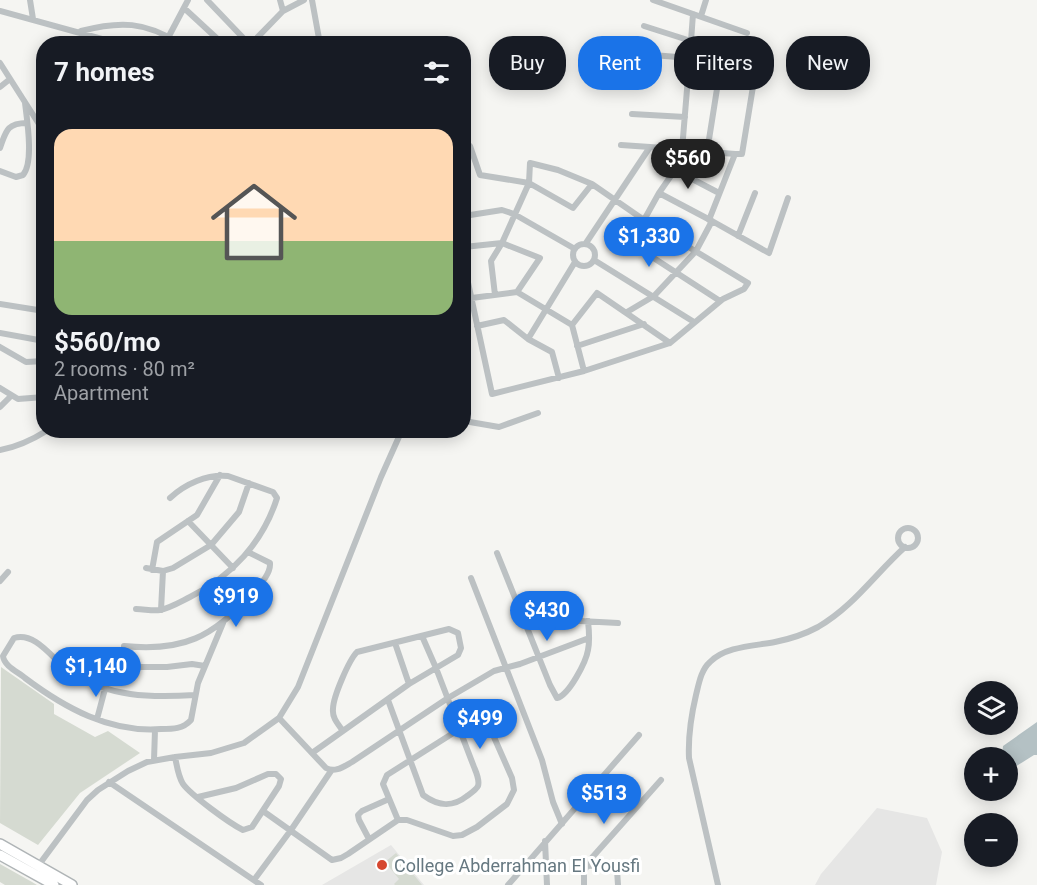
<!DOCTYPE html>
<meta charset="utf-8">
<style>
:root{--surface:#171b24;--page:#242831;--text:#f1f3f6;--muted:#9ea1a6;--accent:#1a73e8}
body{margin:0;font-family:Roboto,sans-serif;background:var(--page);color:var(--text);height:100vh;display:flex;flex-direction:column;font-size:22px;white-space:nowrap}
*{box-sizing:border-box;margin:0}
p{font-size:20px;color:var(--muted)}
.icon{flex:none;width:33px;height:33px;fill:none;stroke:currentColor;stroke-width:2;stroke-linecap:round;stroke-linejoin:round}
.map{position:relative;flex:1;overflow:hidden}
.side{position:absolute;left:36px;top:36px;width:435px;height:402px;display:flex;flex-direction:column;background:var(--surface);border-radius:24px;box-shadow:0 3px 15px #0003}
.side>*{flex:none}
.banner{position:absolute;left:489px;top:36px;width:458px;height:54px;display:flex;gap:12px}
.buttons{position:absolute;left:964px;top:681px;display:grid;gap:12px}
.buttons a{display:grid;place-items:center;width:54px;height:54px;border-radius:50%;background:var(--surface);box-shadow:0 3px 15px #0003;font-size:30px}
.price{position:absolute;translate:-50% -51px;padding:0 14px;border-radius:21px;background:var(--accent);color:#fff;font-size:20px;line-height:39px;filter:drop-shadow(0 2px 3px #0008)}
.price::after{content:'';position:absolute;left:50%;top:36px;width:18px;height:14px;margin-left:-9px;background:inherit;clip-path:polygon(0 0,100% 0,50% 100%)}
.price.selected{background:#222;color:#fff}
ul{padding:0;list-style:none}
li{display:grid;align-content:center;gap:12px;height:318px;padding:0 18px}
li span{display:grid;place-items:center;height:186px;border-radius:18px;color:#555}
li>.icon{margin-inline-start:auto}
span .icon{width:108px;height:108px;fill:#fffc;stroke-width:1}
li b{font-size:26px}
h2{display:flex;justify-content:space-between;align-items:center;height:72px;padding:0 18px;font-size:26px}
.chip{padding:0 21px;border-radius:24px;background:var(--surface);box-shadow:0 3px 15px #0003;font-size:21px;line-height:54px}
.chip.selected{background:var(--accent);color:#fff}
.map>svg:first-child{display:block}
</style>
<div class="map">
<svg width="1037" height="885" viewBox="0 0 1037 885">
<rect width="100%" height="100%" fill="#f5f5f2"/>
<path fill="#e6e6e5" d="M 877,808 L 927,818 L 942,852 L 936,885 L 815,885 L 821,874 Z
M 391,845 L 424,885 L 322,885 Z"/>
<path fill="#d5dad1" d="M 1,667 L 54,704 L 54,714 L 95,737 L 108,731 L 140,753 L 80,793 L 38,845 L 0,823 Z
M 396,853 L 422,885 L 395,885 L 394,884 L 399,879 L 385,862 Z
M 0,864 L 32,882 L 37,885 L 5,885 L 0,882 Z"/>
<path fill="#b4c1c4" d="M 1037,722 L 1037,755 L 1034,755 L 1015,767 L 1008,765 L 1008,758 L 1002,757 L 1003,746 Z"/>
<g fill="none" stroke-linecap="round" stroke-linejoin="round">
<g stroke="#afb4b6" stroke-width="12">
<path id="trunk" d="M 0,844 L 72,885
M 0,855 L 54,885"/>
</g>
<path stroke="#bcc1c3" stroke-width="6" d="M 30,0 L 33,19
M 207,0 L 249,44
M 280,0 L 283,11
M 312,0 L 320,44
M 653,0 L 747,33
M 184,8 L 223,44
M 0,11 L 120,44
M 701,16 L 706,0
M 644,26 L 691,41 L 693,14
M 81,31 C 119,21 146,21 180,44
M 169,36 L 188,0
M 251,44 L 283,11 L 304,0
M 640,54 L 690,58
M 0,63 L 44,132
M 0,87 L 10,79
M 632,114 L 685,117
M 621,145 L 650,147
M 464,146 L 470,146 L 480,175 L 529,183 L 573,208 L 592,184
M 0,148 C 6,131 7,123 27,123
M 707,152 L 723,51
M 675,170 L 682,150 L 691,41 L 757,62 L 742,154 L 735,154
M 0,171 L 16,177 L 23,175 C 34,162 27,120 25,103
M 659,193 L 675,170 L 719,193
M 464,216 L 502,210 L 514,214 L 575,249
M 712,221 L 769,253 L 788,198
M 738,236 L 755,193
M 586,243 L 650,147 L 735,154 L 709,220
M573 255a11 11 0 1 1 22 0a11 11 0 1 1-22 0Z
M 464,247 L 502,243 L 540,258 L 517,292
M 594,260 L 694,322
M 464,264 L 492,394 L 584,371 L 670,343 L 723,299 L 744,289 L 748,283 L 644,220 L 592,184 L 558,170 L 530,163 L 529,183 L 502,243 L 491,261 L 495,295
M 464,299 L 517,292 L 572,325 L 584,371
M 0,304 L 44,311
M 627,312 L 654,296 L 696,251 L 712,221 L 659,193 L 644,220 L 629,242 L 720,301
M 572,325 L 597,293 L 670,343
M 477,326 L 504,320 L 528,339 L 552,352 L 559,378
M 0,333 L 44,341
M 528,339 L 575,262
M 577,346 L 644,324
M 0,347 L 26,362 L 44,361
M 0,388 L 18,399 L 44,397
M 0,407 L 11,396
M 464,421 L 499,427 L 538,413
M 0,450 C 18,447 32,440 48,430
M 188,521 L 233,568
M898 538a10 10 0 1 1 20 0a10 10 0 1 1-20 0Z
M 497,553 L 550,685 L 557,698 C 569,695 586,662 588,650 C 590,641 589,630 588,621
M 146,568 L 163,571 L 173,568 L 211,545 L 239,512 L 249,483
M 152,570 L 157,542 L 197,515 L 220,475
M 471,578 L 542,760 L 553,802 L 562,824
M 0,581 L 8,572
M 136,609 C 144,609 152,611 160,610 C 170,608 180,602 190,597 C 232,576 263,542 277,498 L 273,492 L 228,476 C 207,474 185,484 170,498
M 161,610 L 163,571
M 524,618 L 618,623
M 395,643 L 409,684
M 124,646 C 183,652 213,637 252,594 C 259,586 271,574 270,563 L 248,552
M 68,670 L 75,657 L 79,655 L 122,667 L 167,667 L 192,664 L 205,666
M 195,695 C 150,698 109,697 70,672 C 54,661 36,631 14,638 L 3,656 C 4,666 18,672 25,678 C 65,708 110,733 161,729 C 173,729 183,729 191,720 L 198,683 L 223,623
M 388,700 L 423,795 C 438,806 452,808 467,796 C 471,793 476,790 478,786 C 480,780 476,772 474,767 L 436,668 L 422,636
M 279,718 L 326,768 C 335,773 343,767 352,762 L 448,698 L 494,671 L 520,664 L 589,638
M 97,719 L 105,689
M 312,753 L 409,684 L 458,655 L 461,648 L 458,633 L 449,629 L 357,652 C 349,660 333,697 333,709 C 332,718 338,724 343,731
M 175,757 C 177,766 178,776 183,784 C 191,795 229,823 243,830 L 252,827 L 279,786 L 281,779 L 276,774 L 268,774 L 236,788 L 198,797
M 154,760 L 155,730
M 109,782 L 261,885
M 263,811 L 332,860 L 341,858 L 348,854 L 398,820 L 407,820 L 453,836 L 462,835 L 477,827 L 507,804 L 514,790 L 512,778 L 486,719 L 477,718 L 387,775 L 383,784 L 398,820
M 369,839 L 359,820 L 358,815 L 362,811 L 389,799
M 545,841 L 547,885
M 38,866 L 87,800 L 98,790 L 128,771 L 147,762 L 175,757 L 211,753 L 244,743 L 279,718 L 298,687 L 381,477 L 402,430
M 586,866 L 611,865 L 617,870 L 618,885
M 254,880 L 291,830 L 331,771
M 508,885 L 639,735
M 584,885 L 584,872 L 589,861 L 661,780
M 718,885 L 689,758 C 688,736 691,716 696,695 C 699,683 701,670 710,662 C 726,646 755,646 775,642 C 790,639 805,634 818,627 C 853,607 875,574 905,547"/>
<use href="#trunk" stroke="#fff" stroke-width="9"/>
</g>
<circle fill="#d64730" stroke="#fff" stroke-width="2" cx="382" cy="865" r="6"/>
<g text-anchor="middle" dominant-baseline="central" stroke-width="6" stroke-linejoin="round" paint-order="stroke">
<g font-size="18" fill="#667881" stroke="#fff" text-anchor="start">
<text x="394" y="865">College Abderrahman El Yousfi</text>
</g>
</g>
</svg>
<div class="buttons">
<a><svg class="icon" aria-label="layers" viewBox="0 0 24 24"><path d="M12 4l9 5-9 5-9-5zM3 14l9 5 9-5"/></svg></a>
<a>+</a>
<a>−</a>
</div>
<b class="price selected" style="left:688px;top:190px">$560</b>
<b class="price" style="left:649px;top:268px">$1,330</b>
<b class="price" style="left:236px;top:628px">$919</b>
<b class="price" style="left:547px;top:642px">$430</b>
<b class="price" style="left:96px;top:698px">$1,140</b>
<b class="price" style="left:480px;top:750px">$499</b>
<b class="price" style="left:604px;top:825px">$513</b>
<div class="banner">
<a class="chip">Buy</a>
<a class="chip selected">Rent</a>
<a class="chip">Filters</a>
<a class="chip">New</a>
</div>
<section class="side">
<h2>7 homes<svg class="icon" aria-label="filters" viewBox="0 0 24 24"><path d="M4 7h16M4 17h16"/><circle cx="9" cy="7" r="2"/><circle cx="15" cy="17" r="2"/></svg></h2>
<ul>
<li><span style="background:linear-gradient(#ffd9b3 60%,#8fb573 0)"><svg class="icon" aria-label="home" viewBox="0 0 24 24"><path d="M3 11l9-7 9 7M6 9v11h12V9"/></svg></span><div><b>$560/mo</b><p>2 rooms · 80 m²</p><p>Apartment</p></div></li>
</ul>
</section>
</div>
